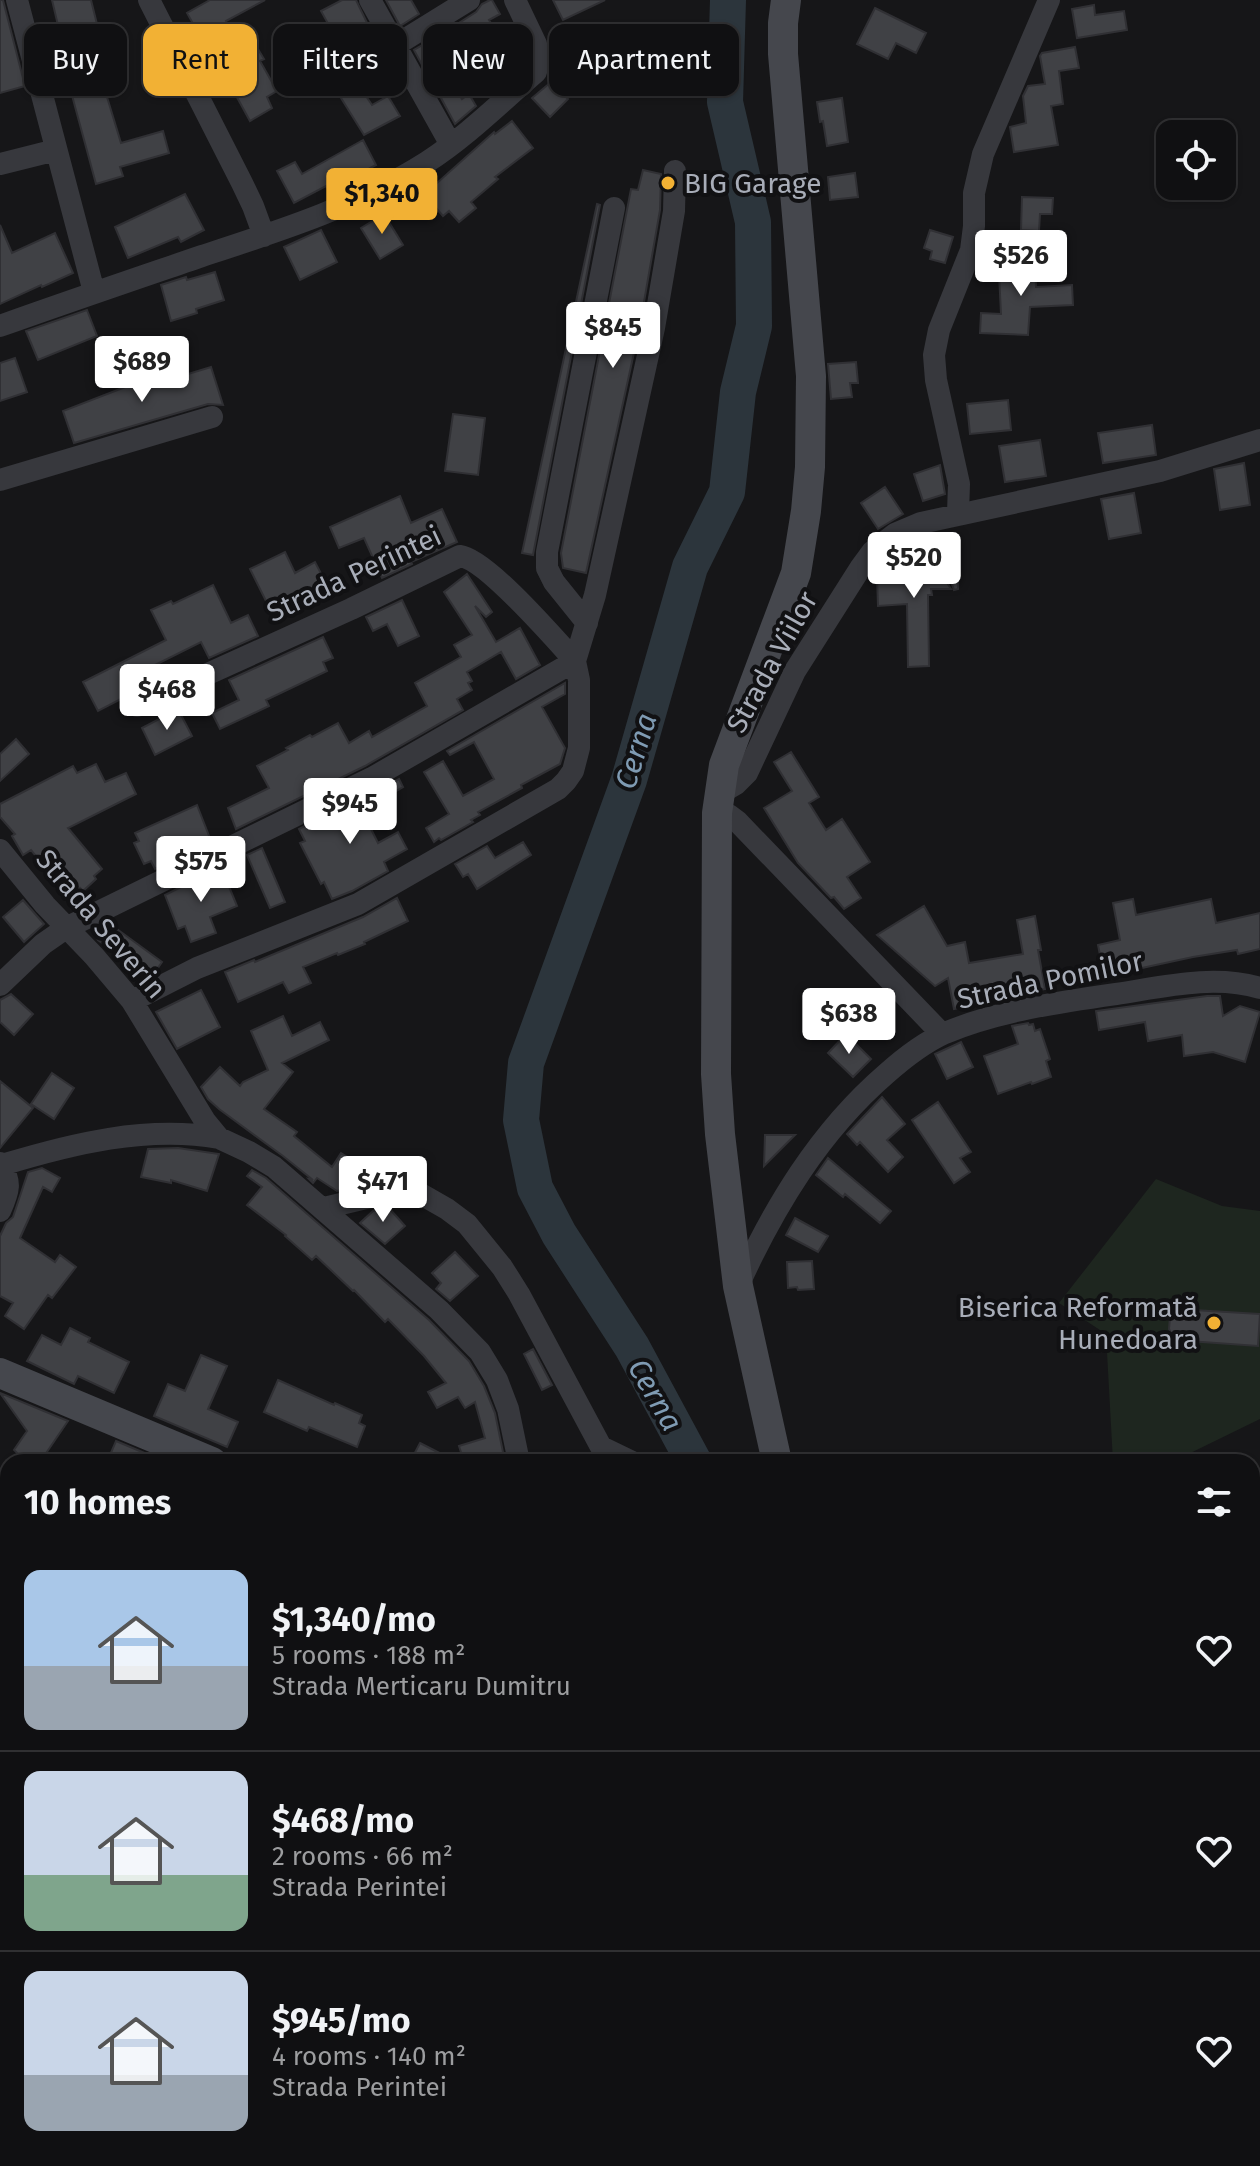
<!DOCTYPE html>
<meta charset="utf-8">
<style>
:root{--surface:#101012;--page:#1e1e20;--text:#f1f3f6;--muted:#9c9d9f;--line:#303032;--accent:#f2b134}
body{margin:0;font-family:"Fira Sans",sans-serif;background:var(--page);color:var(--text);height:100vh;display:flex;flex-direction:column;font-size:30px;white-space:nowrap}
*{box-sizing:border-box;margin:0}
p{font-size:26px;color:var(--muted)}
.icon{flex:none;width:44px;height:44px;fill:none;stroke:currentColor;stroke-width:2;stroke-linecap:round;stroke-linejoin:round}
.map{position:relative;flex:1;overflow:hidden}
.sheet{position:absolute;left:0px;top:1454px;width:1260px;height:712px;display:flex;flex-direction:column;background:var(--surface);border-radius:24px 24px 0 0;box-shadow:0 2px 6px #0004,0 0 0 2px var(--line)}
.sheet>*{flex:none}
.hud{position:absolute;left:24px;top:24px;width:800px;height:72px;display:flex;gap:16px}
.controls{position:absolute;left:1156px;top:120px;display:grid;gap:16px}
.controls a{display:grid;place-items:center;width:80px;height:80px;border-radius:16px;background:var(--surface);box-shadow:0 2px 6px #0004,0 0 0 2px var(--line);font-size:40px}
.price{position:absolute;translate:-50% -68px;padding:0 18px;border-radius:8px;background:#fff;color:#222;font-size:26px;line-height:52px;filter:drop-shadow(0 2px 4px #0008)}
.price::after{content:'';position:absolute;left:50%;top:48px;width:24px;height:18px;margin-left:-12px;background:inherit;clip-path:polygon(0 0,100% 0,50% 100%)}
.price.active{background:var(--accent);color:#111}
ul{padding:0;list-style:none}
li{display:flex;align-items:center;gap:24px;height:200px;padding:0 24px}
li+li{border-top:2px solid var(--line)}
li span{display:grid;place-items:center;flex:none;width:224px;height:160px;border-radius:16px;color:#555}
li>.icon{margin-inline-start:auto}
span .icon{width:96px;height:96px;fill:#fffc;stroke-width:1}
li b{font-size:34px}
h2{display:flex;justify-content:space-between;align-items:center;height:96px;padding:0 24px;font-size:34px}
.pill{padding:0 28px;border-radius:16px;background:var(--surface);box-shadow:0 2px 6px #0004,0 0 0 2px var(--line);font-size:28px;line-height:72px}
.pill.active{background:var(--accent);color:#111}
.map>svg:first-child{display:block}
</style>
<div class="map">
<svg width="1260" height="2166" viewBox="0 0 1260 2166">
<rect width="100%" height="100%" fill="#161618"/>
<path fill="#1e261f" d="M 1156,1179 L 1222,1206 L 1260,1211 L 1260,1419 L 1172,1462 L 1113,1462 L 1106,1334 L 1059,1303 Z"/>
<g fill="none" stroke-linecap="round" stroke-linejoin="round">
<path stroke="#2c353c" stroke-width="6" d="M 1252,1595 L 1260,1600"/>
<path stroke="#2c353c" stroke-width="36" d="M 694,1462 L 632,1347 L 559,1234 L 535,1188 L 521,1120 L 526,1063 L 629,780 L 690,567 L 727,492 L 738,392 L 754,326 L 753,222 L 725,102 L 728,0
M 714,2158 L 718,2166"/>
</g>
<path fill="#404145" stroke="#303034" stroke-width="2" d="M 0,0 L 3,0 L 25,86 L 0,93 Z
M 52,0 L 91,0 L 98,28 L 87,31 L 121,143 L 163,131 L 169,153 L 120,167 L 123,176 L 96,184 L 67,77 L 70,76 Z
M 210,0 L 265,0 L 226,21 L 227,23 L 219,28 L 234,56 L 255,44 L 264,59 L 260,61 L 277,91 L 267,97 L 272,108 L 250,121 L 227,79 L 221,82 L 208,58 L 211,56 L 187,13 Z
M 342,0 L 356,0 L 371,31 L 341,47 L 321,11 Z
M 386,0 L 411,0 L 419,14 L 400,26 Z
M 490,0 L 492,0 L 500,14 L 489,20 L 499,37 L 482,46 L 459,23 L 476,12 L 482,4 Z
M 553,0 L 605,0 L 563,20 Z
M 1094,5 L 1095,15 L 1124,11 L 1127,30 L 1077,38 L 1072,9 Z
M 875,8 L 926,33 L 916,53 L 896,43 L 888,59 L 857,44 Z
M 443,33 L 454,47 L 422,65 L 414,50 Z
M 1075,47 L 1079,68 L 1059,71 L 1063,104 L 1051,106 L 1058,145 L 1014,152 L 1010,127 L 1026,123 L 1023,96 L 1028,86 L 1045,84 L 1040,56 L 1042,53 Z
M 341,59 L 372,105 L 388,96 L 400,116 L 364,135 L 323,69 Z
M 551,82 L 568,99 L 550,117 L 532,98 Z
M 455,88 L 462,99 L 469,94 L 476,106 L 455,124 L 441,98 Z
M 842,98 L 848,142 L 827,146 L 823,121 L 820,122 L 817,102 Z
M 512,121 L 533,148 L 495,177 L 498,179 L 471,202 L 476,208 L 459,222 L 449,211 L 443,216 L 428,199 L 432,196 L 428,191 L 494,132 L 495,134 Z
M 363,140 L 376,165 L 329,190 L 326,186 L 294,203 L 277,171 L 295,162 L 302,174 Z
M 643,170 L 661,174 L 660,210 L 640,325 L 586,573 L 563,568 L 561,553 L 631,189 L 638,190 Z
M 855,173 L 858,197 L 830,200 L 828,177 Z
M 185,194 L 204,230 L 181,242 L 178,237 L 128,258 L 115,227 Z
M 1022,197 L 1053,198 L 1052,214 L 1040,214 L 1039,231 L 1021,230 Z
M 597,204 L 600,205 L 533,555 L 522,553 Z
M 384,214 L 403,245 L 380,259 L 361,228 Z
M 0,225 L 12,253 L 55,233 L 73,273 L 42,287 L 41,285 L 0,304 Z
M 321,230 L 337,262 L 300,280 L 284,247 Z
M 930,230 L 953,237 L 945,263 L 930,259 L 932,251 L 924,248 Z
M 1017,252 L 1018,268 L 1035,267 L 1036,287 L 1072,285 L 1073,305 L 1030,307 L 1028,335 L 980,333 L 981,313 L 1001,314 L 998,253 Z
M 215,272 L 224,300 L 196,309 L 197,313 L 171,321 L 161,285 L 186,277 L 187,280 Z
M 87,310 L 97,336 L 38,360 L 26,331 Z
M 15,358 L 27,392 L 0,401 L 0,363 Z
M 856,362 L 858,383 L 850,383 L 852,397 L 831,399 L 828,364 Z
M 211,367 L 223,405 L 208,404 L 74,443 L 63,411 L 133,384 L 134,385 L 174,374 L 175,378 Z
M 1008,400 L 1011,430 L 970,434 L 967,404 Z
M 453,414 L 485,418 L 478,475 L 445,471 Z
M 1152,425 L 1156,455 L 1103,463 L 1098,433 Z
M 1040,440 L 1046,476 L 1005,482 L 999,446 Z
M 1244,463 L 1250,505 L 1220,510 L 1214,469 Z
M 940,465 L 945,494 L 923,501 L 914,474 Z
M 885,487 L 903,514 L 878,529 L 861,503 Z
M 1134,493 L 1141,533 L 1109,539 L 1101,499 Z
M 400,496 L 411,523 L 442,509 L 457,542 L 411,562 L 412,564 L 382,578 L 364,538 L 339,548 L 330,527 Z
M 956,533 L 958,589 L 954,590 L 935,534 Z
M 919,539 L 951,589 L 931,589 L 932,595 L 928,595 L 929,666 L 908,667 L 907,604 L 878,606 L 877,576 L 913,575 L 911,542 Z
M 285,552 L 295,573 L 315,562 L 327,585 L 319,590 L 323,597 L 303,608 L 298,599 L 271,611 L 250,569 Z
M 467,574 L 492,612 L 486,617 L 475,606 L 496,642 L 520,628 L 540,665 L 516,679 L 501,652 L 467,672 L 472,681 L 468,683 L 472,690 L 457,699 L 463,710 L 365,766 L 236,829 L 228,808 L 269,788 L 257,766 L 288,750 L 286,748 L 310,735 L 312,737 L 338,723 L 349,743 L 369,731 L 372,737 L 427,706 L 415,683 L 461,657 L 454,645 L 472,635 L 444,592 Z
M 213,585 L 231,623 L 248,615 L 258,636 L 209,658 L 201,642 L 143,671 L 150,684 L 98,711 L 83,682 L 166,640 L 151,610 L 171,601 L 173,604 Z
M 402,600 L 419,636 L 398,646 L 387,624 L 373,631 L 366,617 Z
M 323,637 L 333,658 L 323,662 L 327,671 L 266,700 L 269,706 L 220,729 L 212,713 L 239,700 L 229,680 Z
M 565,683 L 565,694 L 542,707 L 565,748 L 560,764 L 521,785 L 522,788 L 478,812 L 480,815 L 471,820 L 473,822 L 441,840 L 439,838 L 434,842 L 426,828 L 449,814 L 424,772 L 443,761 L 463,796 L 494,779 L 474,742 L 450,755 L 447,751 Z
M 178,709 L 192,736 L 155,755 L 142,728 Z
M 16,739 L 29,754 L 0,781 L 0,754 Z
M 791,752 L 819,797 L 809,803 L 826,830 L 842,819 L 870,862 L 847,877 L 861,898 L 844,909 L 834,897 L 831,898 L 798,863 L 764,808 L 792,791 L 774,762 Z
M 96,764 L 105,782 L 126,773 L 136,794 L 68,828 L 102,869 L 94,876 L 96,879 L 83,891 L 80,888 L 70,897 L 31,850 L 23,855 L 12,836 L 15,834 L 0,817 L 0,804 L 73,766 L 77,773 Z
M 399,779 L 403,787 L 362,811 L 378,843 L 398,832 L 407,849 L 384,862 L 388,871 L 352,891 L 332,899 L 324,882 L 321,884 L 300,843 L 305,841 L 299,829 Z
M 197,805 L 211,841 L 155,869 L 151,861 L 144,864 L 134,843 L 139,841 L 135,833 Z
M 523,842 L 531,855 L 477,889 L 468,874 L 463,877 L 455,864 L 487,846 L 495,858 Z
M 262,848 L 285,902 L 270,908 L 247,855 Z
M 221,867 L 237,906 L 210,917 L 216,933 L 191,942 L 185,926 L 178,929 L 165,895 Z
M 397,898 L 408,921 L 364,942 L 365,944 L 338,955 L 337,953 L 303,967 L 311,983 L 289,993 L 283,982 L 238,1002 L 225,972 L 254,960 L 255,962 L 363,917 Z
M 1133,899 L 1136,915 L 1211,899 L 1216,923 L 1260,913 L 1260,949 L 1238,954 L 1237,950 L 1193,957 L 1114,974 L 1112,963 L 1102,965 L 1098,945 L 1120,940 L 1113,903 Z
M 23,900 L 44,924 L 24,942 L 3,917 Z
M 924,906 L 947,946 L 965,942 L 969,963 L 1023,954 L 1017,920 L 1035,916 L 1041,950 L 1038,950 L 1045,989 L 954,1009 L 948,978 L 935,986 L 877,935 Z
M 110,924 L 162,962 L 153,975 L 149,977 L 98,940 L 93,931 Z
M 201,990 L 220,1027 L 177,1049 L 156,1012 Z
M 11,994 L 33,1014 L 14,1035 L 0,1022 L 0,1000 Z
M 1207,996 L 1220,996 L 1223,1016 L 1240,1006 L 1260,1012 L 1245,1062 L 1213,1052 L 1184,1056 L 1182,1035 L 1148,1041 L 1145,1022 L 1099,1030 L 1096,1011 Z
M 283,1016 L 292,1036 L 320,1022 L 329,1040 L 282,1063 L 293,1072 L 264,1109 L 297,1132 L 294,1136 L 332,1167 L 341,1153 L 359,1164 L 344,1189 L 337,1191 L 317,1178 L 313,1183 L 309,1179 L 313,1180 L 283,1156 L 219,1109 L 208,1099 L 201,1087 L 220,1067 L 240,1086 L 243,1082 L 268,1070 L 251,1031 Z
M 1028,1023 L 1029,1025 L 1033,1024 L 1035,1031 L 1040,1029 L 1050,1059 L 1046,1061 L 1051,1077 L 1032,1084 L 1031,1082 L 998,1094 L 984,1056 L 1018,1044 L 1012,1026 Z
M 846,1034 L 871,1059 L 853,1077 L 828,1053 Z
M 961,1042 L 973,1067 L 947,1079 L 935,1054 Z
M 52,1073 L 74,1088 L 54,1119 L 31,1104 Z
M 0,1081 L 33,1108 L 0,1148 Z
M 882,1097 L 905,1124 L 887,1140 L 903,1157 L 888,1172 L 860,1142 L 857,1145 L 847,1134 Z
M 938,1102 L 971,1152 L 960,1158 L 970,1172 L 954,1183 L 912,1120 Z
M 765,1135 L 795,1135 L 764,1166 Z
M 178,1148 L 219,1154 L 207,1191 L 171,1180 L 171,1183 L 141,1177 L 148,1149 Z
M 828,1158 L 891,1211 L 880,1223 L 845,1194 L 843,1197 L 816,1175 Z
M 42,1168 L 60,1178 L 52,1192 L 43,1187 L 20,1238 L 55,1262 L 60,1255 L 76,1267 L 52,1298 L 48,1295 L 24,1329 L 5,1316 L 13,1303 L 0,1296 L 0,1236 L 6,1223 L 13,1217 L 28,1172 Z
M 252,1170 L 266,1178 L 429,1320 L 469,1361 L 484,1386 L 495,1413 L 504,1457 L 484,1462 L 464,1462 L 459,1446 L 485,1438 L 475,1402 L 465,1408 L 458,1397 L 437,1408 L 428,1392 L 446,1383 L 424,1356 L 388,1319 L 385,1322 L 354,1290 L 353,1291 L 316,1256 L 312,1260 L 285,1236 L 286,1235 L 247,1205 L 262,1187 L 247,1176 Z
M 388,1207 L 405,1226 L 385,1244 L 360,1223 L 373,1211 Z
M 795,1218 L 828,1236 L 818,1252 L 786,1235 Z
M 455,1252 L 478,1276 L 450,1301 L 436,1289 L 441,1283 L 432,1273 Z
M 812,1261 L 814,1289 L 798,1290 L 797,1287 L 788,1288 L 787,1262 Z
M 1177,1309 L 1260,1314 L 1258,1346 L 1174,1340 L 1169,1329 L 1170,1317 Z
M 70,1328 L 90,1338 L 88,1342 L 129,1362 L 114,1393 L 78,1376 L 74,1384 L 27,1361 L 42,1335 L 61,1345 Z
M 533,1349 L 552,1385 L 542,1390 L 524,1354 Z
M 201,1355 L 227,1366 L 208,1409 L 238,1422 L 227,1447 L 154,1416 L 168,1384 L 185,1391 Z
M 278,1380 L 334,1405 L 335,1403 L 362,1415 L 359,1423 L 365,1426 L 357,1447 L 309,1427 L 307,1431 L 264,1412 Z
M 0,1393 L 68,1421 L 40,1462 L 26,1462 L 14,1450 L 27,1431 Z
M 116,1441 L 166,1462 L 107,1462 Z
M 420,1443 L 457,1462 L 410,1462 Z"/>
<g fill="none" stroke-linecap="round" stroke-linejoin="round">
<path stroke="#37383d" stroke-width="22" d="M 17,0 L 94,292
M 149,0 L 242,183 L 253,206 L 264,236
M 370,0 L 451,145
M 396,45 L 469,0
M 0,164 L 56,150
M 0,326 C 67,302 135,279 202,256 C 279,231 358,206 427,162 C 466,137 500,103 536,72 L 538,58 L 536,44 L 515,0
M 0,480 L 212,417
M 958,513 L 959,484 L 936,380 L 934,355 L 939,330 L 971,250 L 974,226 L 974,193 L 983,154 L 1049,0
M 587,623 L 554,582 L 547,568 L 547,552 L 614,208
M 719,794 L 736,784 L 747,773 L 795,671 L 861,567 L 872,552 L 895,534 L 921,523 L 1160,471 L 1260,440
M 717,813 L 729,815 L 737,821 L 942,1034
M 0,850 L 45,905 L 94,956 L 132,1001 L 205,1121 L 219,1138 L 249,1152 L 274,1167 L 439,1310 L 480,1352 L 497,1380 L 508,1409 L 519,1462
M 0,985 L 43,944 L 66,928 L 372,778 L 575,661 C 555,639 486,559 460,556 L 351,609 L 137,706
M 132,1001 L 197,968 L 358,904 L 558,789 L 566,781 L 573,771 L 579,748 L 579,680 L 575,661 L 595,595 L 654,328 L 674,211 L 675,171
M 0,1163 C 12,1182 9,1191 0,1211
M 2,1165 C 71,1144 147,1125 219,1138
M 324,1208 L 400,1190 L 419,1193 L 447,1209 L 467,1224 L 502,1267 L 519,1294 L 601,1447 L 632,1462
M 738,1286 C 774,1207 819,1132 886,1074 C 904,1058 923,1043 945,1033 C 997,1011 1060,1002 1116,994 C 1162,987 1214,974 1260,988
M 1252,1625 L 1260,1631
M 1252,1939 L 1260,1934
M 0,2137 L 8,2134
M 1088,2166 L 1092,2158"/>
<path stroke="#45474d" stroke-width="30" d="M 0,1373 L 212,1462
M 777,1462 L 738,1286 L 720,1134 L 716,1074 L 717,813 L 724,765 L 796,573 L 806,511 L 810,467 L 811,376 L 783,54 L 783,23 L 786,0
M 0,1800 L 8,1812
M 174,2158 L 175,2166
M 642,2158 L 644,2166
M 841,2158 L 841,2166"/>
</g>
<g fill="#f2b134" stroke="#111113" stroke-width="3">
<circle cx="668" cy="183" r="8"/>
<circle cx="1214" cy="1323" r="8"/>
</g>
<g text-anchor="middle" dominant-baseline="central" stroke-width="8" stroke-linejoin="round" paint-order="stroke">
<g font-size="28" fill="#a8adb8" stroke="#111113" text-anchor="start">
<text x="684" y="183">BIG Garage</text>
<text x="1198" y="1307" text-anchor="end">Biserica Reformată<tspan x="1198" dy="32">Hunedoara</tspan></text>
</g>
<g font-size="28" fill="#a8adb8" stroke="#111113">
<text transform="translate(354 574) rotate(-25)">Strada Perintei</text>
<text transform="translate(772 662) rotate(-61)">Strada Viilor</text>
<text transform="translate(101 924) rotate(50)">Strada Severin</text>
<text transform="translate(1050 980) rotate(-12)">Strada Pomilor</text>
</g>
<g font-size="30" font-style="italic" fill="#7f9bb3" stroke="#111113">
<text transform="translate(636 751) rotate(-73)">Cerna</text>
<text transform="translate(655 1395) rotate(60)">Cerna</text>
</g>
</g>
</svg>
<div class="controls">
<a><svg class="icon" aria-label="locate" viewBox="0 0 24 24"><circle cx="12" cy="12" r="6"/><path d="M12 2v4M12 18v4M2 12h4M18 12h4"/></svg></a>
</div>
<b class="price active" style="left:382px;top:236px">$1,340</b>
<b class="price" style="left:1021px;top:298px">$526</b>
<b class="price" style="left:613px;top:370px">$845</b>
<b class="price" style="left:142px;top:404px">$689</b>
<b class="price" style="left:914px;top:600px">$520</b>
<b class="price" style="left:167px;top:732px">$468</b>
<b class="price" style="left:350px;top:846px">$945</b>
<b class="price" style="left:201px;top:904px">$575</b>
<b class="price" style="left:849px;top:1056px">$638</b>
<b class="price" style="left:383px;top:1224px">$471</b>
<div class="hud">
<a class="pill">Buy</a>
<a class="pill active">Rent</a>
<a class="pill">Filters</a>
<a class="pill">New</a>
<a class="pill">Apartment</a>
</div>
<section class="sheet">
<h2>10 homes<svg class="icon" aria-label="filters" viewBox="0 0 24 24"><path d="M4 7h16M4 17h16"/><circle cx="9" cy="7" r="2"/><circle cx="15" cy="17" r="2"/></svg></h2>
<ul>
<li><span style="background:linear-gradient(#a9c7e8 60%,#9aa5b1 0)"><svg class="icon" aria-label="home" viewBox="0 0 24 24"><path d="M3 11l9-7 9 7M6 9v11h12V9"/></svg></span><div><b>$1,340/mo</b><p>5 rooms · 188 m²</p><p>Strada Merticaru Dumitru</p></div><svg class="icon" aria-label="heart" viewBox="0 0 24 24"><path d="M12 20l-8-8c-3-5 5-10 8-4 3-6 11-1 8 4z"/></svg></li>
<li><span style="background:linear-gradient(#c9d6e8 65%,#7fa58c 0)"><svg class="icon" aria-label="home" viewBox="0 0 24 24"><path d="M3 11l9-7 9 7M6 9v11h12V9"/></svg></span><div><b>$468/mo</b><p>2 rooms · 66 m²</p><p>Strada Perintei</p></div><svg class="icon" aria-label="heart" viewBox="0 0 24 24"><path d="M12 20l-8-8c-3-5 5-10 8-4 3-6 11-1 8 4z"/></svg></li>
<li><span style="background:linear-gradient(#c9d6e8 65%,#9aa5b1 0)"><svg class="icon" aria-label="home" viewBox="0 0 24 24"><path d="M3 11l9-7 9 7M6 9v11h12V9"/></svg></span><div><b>$945/mo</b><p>4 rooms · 140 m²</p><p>Strada Perintei</p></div><svg class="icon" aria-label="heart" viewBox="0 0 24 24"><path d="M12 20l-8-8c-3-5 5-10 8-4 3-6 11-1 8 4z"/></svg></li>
</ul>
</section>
</div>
